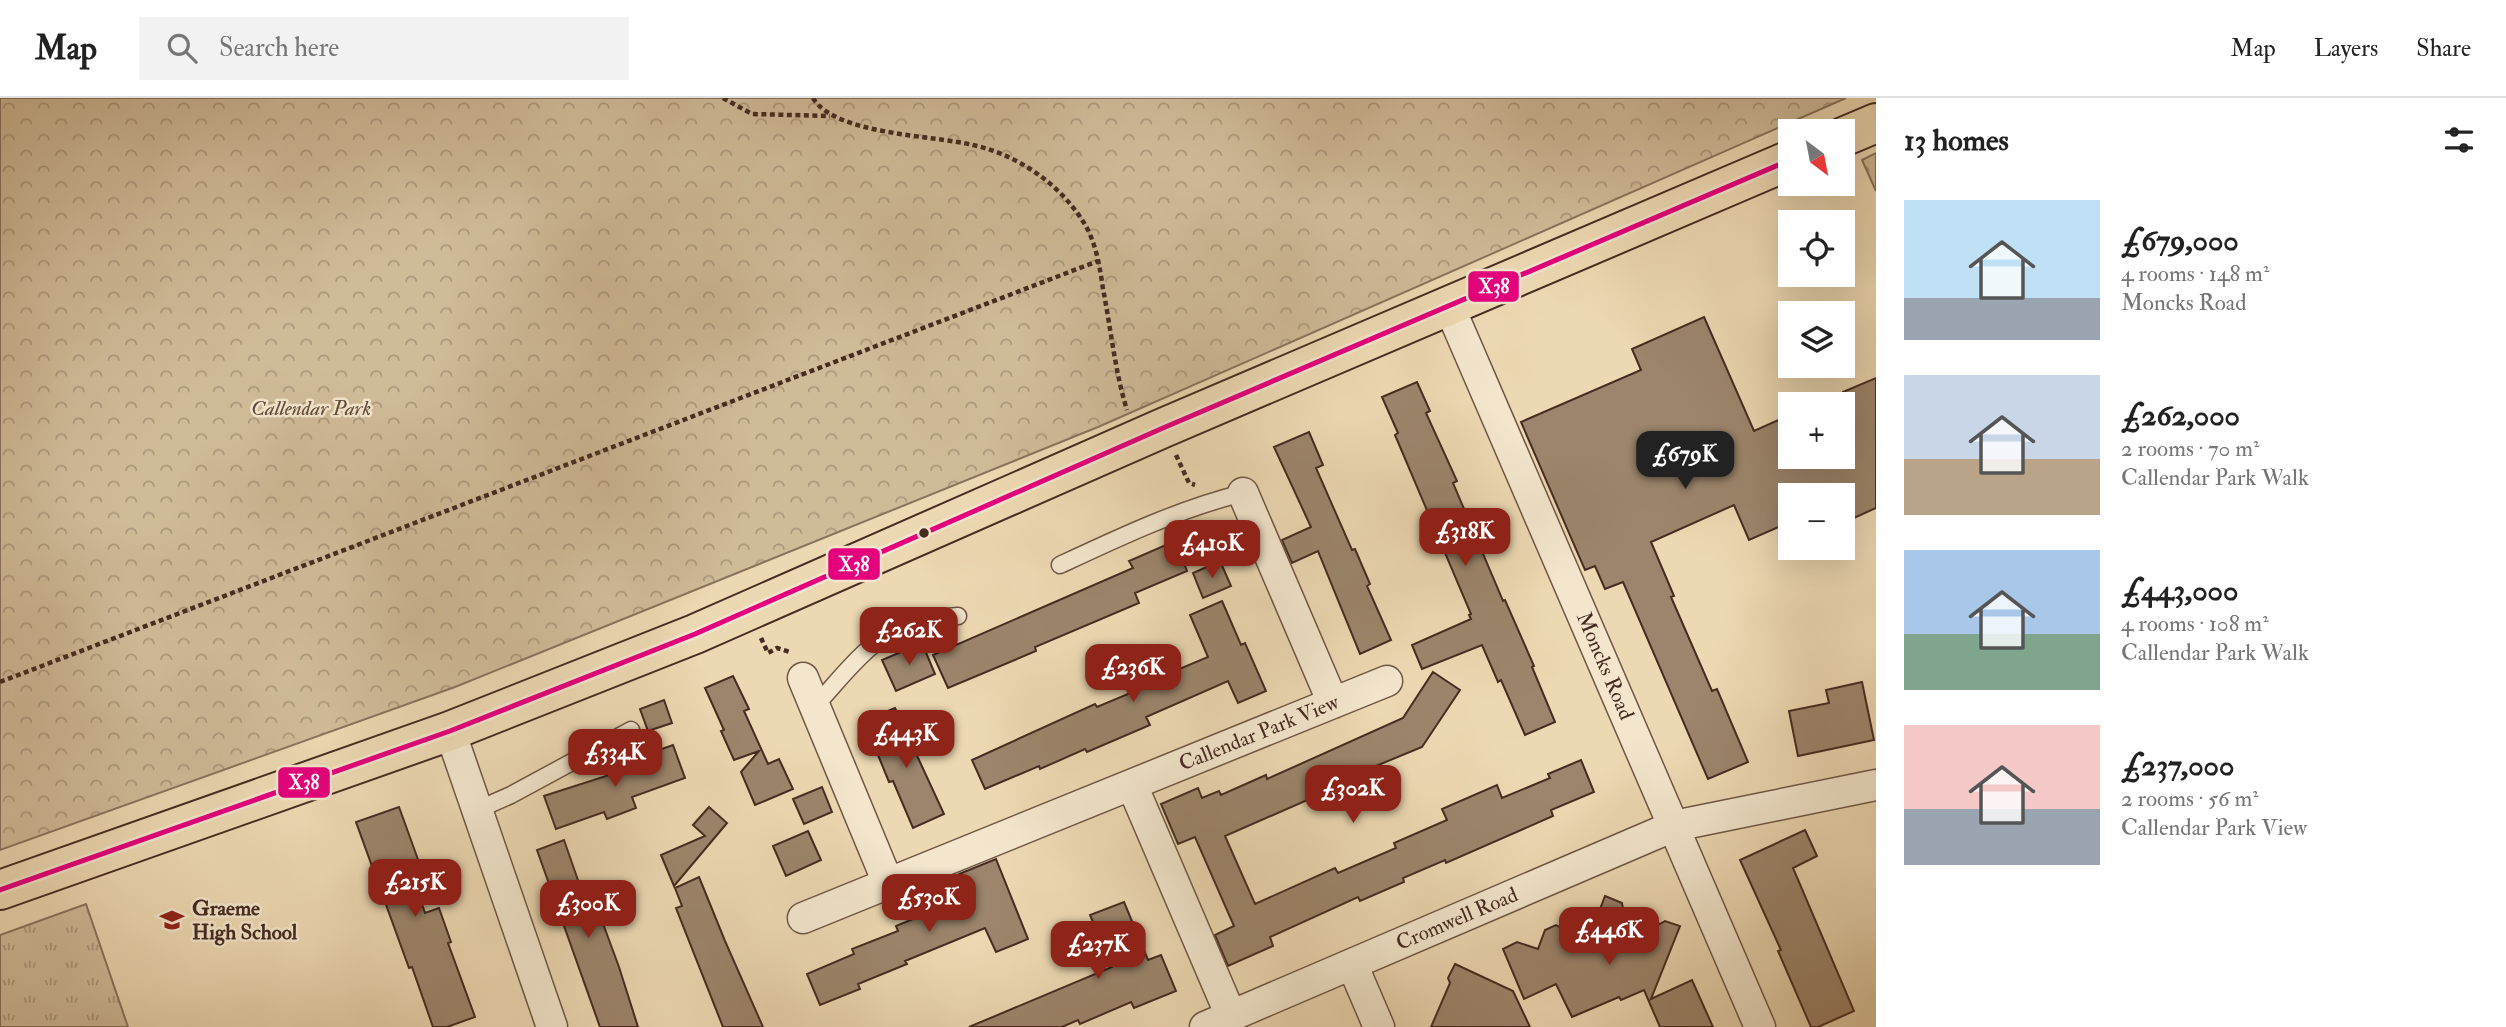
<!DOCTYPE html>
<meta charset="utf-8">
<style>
:root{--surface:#fff;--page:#f2f2f2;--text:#222;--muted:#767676;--line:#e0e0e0;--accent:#8f2418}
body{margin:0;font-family:"IM FELL Double Pica",serif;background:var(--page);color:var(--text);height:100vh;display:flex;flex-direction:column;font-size:26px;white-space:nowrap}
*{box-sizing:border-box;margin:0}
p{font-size:23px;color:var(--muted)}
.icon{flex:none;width:38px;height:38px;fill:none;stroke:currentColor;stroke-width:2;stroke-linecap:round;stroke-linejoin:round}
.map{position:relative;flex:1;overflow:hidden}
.side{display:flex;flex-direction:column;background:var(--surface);width:630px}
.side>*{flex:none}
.needle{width:46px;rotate:148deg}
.tools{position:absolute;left:1778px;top:21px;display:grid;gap:14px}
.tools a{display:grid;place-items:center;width:77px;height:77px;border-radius:0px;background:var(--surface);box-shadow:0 7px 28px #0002;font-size:35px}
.price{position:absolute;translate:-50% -60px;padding:0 16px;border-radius:14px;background:var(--accent);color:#fff;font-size:23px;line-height:46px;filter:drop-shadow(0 2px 4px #0008)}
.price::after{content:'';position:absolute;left:50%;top:42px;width:21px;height:16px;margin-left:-10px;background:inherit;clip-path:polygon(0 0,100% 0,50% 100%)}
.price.current{background:#222;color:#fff}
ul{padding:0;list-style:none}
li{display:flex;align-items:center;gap:21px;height:175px;padding:0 28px}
li span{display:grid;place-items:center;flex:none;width:196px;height:140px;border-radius:0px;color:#555}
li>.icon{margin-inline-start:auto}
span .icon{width:84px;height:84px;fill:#fffc;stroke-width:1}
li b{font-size:30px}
h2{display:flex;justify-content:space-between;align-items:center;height:84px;padding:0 28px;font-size:30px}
header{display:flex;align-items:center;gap:42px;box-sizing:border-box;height:98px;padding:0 35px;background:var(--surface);border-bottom:2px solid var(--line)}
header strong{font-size:33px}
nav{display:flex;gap:38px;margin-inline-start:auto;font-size:24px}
.search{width:490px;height:63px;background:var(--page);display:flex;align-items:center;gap:18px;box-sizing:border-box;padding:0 24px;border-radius:0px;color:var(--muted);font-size:26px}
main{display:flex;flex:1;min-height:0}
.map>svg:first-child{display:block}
</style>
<header>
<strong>Map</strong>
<div class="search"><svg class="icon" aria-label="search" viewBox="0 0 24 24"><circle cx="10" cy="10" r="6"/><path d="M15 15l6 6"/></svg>Search here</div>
<nav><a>Map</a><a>Layers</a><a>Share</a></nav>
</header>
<main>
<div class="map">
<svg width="1876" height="929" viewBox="0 0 1876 929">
<defs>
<pattern id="grass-tufts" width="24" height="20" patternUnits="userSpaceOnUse" patternTransform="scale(1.75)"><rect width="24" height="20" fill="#d0bb99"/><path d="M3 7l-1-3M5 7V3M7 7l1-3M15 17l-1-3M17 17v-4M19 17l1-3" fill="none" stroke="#ab987c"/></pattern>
<pattern id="park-crowns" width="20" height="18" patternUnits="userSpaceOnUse" patternTransform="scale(1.75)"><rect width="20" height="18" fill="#d0bb99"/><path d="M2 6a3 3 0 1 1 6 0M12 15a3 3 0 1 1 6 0" fill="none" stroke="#ab987c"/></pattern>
</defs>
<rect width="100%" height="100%" fill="#ecd8b2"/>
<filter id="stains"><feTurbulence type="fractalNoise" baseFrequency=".00286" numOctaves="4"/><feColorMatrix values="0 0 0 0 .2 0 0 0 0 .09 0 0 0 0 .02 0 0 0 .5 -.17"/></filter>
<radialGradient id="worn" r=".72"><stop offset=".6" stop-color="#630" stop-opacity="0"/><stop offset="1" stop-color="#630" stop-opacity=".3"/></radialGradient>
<path fill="url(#grass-tufts)" stroke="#8a735d" stroke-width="2" d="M 86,806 L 128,929 L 0,929 L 0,837 Z"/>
<path fill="url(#park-crowns)" stroke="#8a735d" stroke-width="2" d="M 0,0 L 1846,0 L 1098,329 L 455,589 L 0,752 Z
M 1876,55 L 1876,93 L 1862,62 Z"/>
<path fill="#9c856c" stroke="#452b21" stroke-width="2" d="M 1704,219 L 1754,333 L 1790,317 L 1790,359 L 1843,359 L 1843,294 L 1876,280 L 1876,410 L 1843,425 L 1843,397 L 1790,397 L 1790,424 L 1749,442 L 1734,407 L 1651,444 L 1674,498 L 1671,499 L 1712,593 L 1717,591 L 1748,664 L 1708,681 L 1623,484 L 1605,491 L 1595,468 L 1585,472 L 1521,324 L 1641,272 L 1632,251 Z
M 1417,284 L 1430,313 L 1426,315 L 1457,383 L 1453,385 L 1503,503 L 1505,502 L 1534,568 L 1532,569 L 1555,624 L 1525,637 L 1501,582 L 1498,584 L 1482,547 L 1422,571 L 1412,547 L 1471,521 L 1469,517 L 1471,516 L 1395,337 L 1398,335 L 1382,299 Z
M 1309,334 L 1323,367 L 1316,370 L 1352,452 L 1355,451 L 1370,486 L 1367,488 L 1391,542 L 1360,556 L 1318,453 L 1292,465 L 1282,442 L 1311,429 L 1274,349 Z
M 1175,443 L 1187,473 L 1135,495 L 1139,505 L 1035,549 L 1036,553 L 948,590 L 933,557 L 1133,470 L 1129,463 Z
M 1220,463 L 1231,488 L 1203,500 L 1193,475 Z
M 1222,503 L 1241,547 L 1245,545 L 1266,593 L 1238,605 L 1228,583 L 1146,619 L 1150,627 L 1087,654 L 1085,651 L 1040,671 L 1039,668 L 985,691 L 972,662 L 1095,606 L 1097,609 L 1140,591 L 1139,588 L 1208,559 L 1190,517 Z
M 922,545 L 935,576 L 896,593 L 882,562 Z
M 1433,574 L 1460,592 L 1422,649 L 1359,675 L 1360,679 L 1225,738 L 1255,806 L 1335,770 L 1338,775 L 1396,750 L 1394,745 L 1447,722 L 1442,711 L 1497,687 L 1502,700 L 1550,680 L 1548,676 L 1581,662 L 1594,694 L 1551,712 L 1553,718 L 1446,765 L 1445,762 L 1403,780 L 1404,784 L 1360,803 L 1358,799 L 1270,839 L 1273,848 L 1228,868 L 1215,837 L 1234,828 L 1195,739 L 1178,746 L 1161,706 L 1198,690 L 1202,700 L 1219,693 L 1221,697 L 1266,677 L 1267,681 L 1403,620 Z
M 733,578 L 749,611 L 744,613 L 768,666 L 779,661 L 793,691 L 755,707 L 741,674 L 759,653 L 734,662 L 721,633 L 724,632 L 705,590 Z
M 1862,584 L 1874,642 L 1798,658 L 1789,613 L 1829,605 L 1826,592 Z
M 664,602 L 672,625 L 648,633 L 640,611 Z
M 895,610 L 944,716 L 913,730 L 893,683 L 889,684 L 878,657 L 885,654 L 870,620 Z
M 673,647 L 685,680 L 632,699 L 636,710 L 607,721 L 604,714 L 556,731 L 544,698 L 628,671 L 625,664 Z
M 822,689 L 832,714 L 804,726 L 793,701 Z
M 399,709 L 420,767 L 410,770 L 425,815 L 439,810 L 451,844 L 448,845 L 475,919 L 447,929 L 433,929 L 412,869 L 409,870 L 356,724 Z
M 709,709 L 727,725 L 674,788 L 661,757 L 705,738 L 693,727 Z
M 1805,732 L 1817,758 L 1793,770 L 1854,913 L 1818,929 L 1811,929 L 1778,853 L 1781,852 L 1740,762 Z
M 808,733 L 821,762 L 786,778 L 773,748 Z
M 564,742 L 580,788 L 588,785 L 619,869 L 638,929 L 600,929 L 537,752 Z
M 996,761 L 1028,841 L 996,854 L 985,830 L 905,863 L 907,866 L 858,886 L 860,891 L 820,907 L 807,876 L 854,856 L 852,851 L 898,833 L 896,828 L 968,798 L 959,776 Z
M 699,779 L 725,843 L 763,929 L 723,929 L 676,810 L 682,808 L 675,790 Z
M 1605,798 L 1622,805 L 1623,811 L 1660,826 L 1665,823 L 1680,828 L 1651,901 L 1692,882 L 1713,929 L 1660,929 L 1644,892 L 1621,902 L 1619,899 L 1572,919 L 1556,886 L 1524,901 L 1503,851 L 1517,844 L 1538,851 L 1545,832 L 1556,827 L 1587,845 Z
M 1124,804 L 1148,862 L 1161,857 L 1176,893 L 1134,910 L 1131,904 L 1080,926 L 1078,922 L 1062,929 L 969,929 L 1112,869 L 1090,817 Z
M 1455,866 L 1513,893 L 1530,929 L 1431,929 L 1450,885 L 1448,880 Z"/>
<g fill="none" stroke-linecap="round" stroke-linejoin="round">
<g stroke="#6f5645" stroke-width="19">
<path id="lane" d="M 1060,467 C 1120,439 1179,411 1243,395
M 815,608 C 847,574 872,535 920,523 C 932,520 946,519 958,518
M 477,712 L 511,697 L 631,632"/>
</g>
<g stroke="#6f5645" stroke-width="33">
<path id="street" d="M 1449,208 L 1760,929
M 1243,395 L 1333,605
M 803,580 L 888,785
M 450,633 L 552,929
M 1132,687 L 1231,918
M 803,820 L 1387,583
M 1352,866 L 1379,929
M 1205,929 L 1674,728 L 1876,687"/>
</g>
<g stroke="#452b21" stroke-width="42">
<path id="primary" d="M 1843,39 L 1876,25
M 0,792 L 450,633 L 695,536 L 1163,330 L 1790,62"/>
</g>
<path stroke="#452b21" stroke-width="4.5" stroke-dasharray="5 3.5" stroke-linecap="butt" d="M 723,0 L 752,16 L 830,18
M 813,0 C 835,37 933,37 973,47 C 1018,57 1060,86 1084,125 C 1096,144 1100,170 1103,191 C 1111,231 1115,274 1127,312
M 1176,357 L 1189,385 L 1195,387
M 761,540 L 768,555 L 777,550 L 790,554
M 0,584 L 1098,163"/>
<use href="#lane" stroke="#f3e6cd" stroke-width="16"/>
<use href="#street" stroke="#f3e6cd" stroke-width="30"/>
<use href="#primary" stroke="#ecd8b2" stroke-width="38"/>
<g stroke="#f3e6cd" stroke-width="10">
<path id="bus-1" d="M 0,792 L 450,633 L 695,536 L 1163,330 L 1790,62"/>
</g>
<use href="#bus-1" stroke="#e5007d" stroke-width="5"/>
</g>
<defs>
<g id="school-bare" transform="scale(1.89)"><path d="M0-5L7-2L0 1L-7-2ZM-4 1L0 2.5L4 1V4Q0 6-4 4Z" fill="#8f2418" stroke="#f3e6cd" stroke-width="2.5" paint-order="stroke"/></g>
</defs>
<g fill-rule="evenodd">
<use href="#school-bare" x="172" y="822"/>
</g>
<circle fill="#452b21" stroke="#f3e6cd" stroke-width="2.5" cx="924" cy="435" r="6"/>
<g text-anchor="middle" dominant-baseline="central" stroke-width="5" stroke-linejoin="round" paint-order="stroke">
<g font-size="21" font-style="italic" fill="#614839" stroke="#f3e6cd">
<text x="311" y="310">Callendar Park</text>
</g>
<g font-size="21" fill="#452b21" stroke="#f3e6cd">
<text transform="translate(1605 568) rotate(67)">Moncks Road</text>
<text transform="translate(1259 635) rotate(-22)">Callendar Park View</text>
<text transform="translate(1457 821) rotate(-23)">Cromwell Road</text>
</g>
<g font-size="21" font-weight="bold" fill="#452b21" stroke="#f3e6cd" text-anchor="start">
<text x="192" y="810">Graeme<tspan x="192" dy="24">High School</tspan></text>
</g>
</g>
<g stroke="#f3e6cd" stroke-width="2.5">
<rect x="1467" y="172" width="53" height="33" rx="7" fill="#e5007d"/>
<rect x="827" y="449" width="54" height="34" rx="7" fill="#e5007d"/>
<rect x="277" y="668" width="54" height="33" rx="7" fill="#e5007d"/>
</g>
<g font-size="19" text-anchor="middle" font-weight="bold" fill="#fff">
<text x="1494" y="195">X38</text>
<text x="854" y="473">X38</text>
<text x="304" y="691">X38</text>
</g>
<rect width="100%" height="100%" filter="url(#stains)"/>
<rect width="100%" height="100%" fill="url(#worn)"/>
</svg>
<div class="tools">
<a><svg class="needle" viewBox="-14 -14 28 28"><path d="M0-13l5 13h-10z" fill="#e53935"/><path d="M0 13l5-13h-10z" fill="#767676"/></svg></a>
<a><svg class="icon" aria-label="locate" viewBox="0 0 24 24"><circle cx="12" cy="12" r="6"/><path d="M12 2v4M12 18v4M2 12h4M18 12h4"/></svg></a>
<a><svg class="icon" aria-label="layers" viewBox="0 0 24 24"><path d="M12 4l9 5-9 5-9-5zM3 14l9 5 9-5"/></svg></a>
<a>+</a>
<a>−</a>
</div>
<b class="price current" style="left:1685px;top:393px">£679K</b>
<b class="price" style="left:1465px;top:470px">£318K</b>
<b class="price" style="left:1212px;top:482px">£410K</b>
<b class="price" style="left:909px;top:569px">£262K</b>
<b class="price" style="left:1133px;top:606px">£236K</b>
<b class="price" style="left:906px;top:672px">£443K</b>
<b class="price" style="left:615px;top:691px">£334K</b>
<b class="price" style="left:1353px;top:727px">£302K</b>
<b class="price" style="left:415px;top:821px">£215K</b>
<b class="price" style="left:929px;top:836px">£530K</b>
<b class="price" style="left:588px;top:842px">£300K</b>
<b class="price" style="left:1609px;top:869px">£446K</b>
<b class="price" style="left:1098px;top:883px">£237K</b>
</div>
<section class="side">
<h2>13 homes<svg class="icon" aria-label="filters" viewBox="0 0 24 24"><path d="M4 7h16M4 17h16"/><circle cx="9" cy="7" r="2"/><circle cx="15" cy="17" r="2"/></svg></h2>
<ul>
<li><span style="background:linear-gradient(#bfe0f5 70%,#9aa5b1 0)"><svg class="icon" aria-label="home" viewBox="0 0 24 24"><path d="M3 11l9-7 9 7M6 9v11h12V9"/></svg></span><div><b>£679,000</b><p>4 rooms · 148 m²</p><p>Moncks Road</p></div></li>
<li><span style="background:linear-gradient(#c9d6e8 60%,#b9a48a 0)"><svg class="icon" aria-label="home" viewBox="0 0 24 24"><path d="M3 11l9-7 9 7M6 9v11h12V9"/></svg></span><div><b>£262,000</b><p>2 rooms · 70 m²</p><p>Callendar Park Walk</p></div></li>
<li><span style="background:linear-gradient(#a9c7e8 60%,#7fa58c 0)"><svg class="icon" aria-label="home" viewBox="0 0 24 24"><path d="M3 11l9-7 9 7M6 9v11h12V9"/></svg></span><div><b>£443,000</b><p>4 rooms · 108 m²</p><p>Callendar Park Walk</p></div></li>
<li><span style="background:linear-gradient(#f6c9c9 60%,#9aa5b1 0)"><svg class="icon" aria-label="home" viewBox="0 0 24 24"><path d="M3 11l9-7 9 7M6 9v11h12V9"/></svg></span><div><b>£237,000</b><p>2 rooms · 56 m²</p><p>Callendar Park View</p></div></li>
</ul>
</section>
</main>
